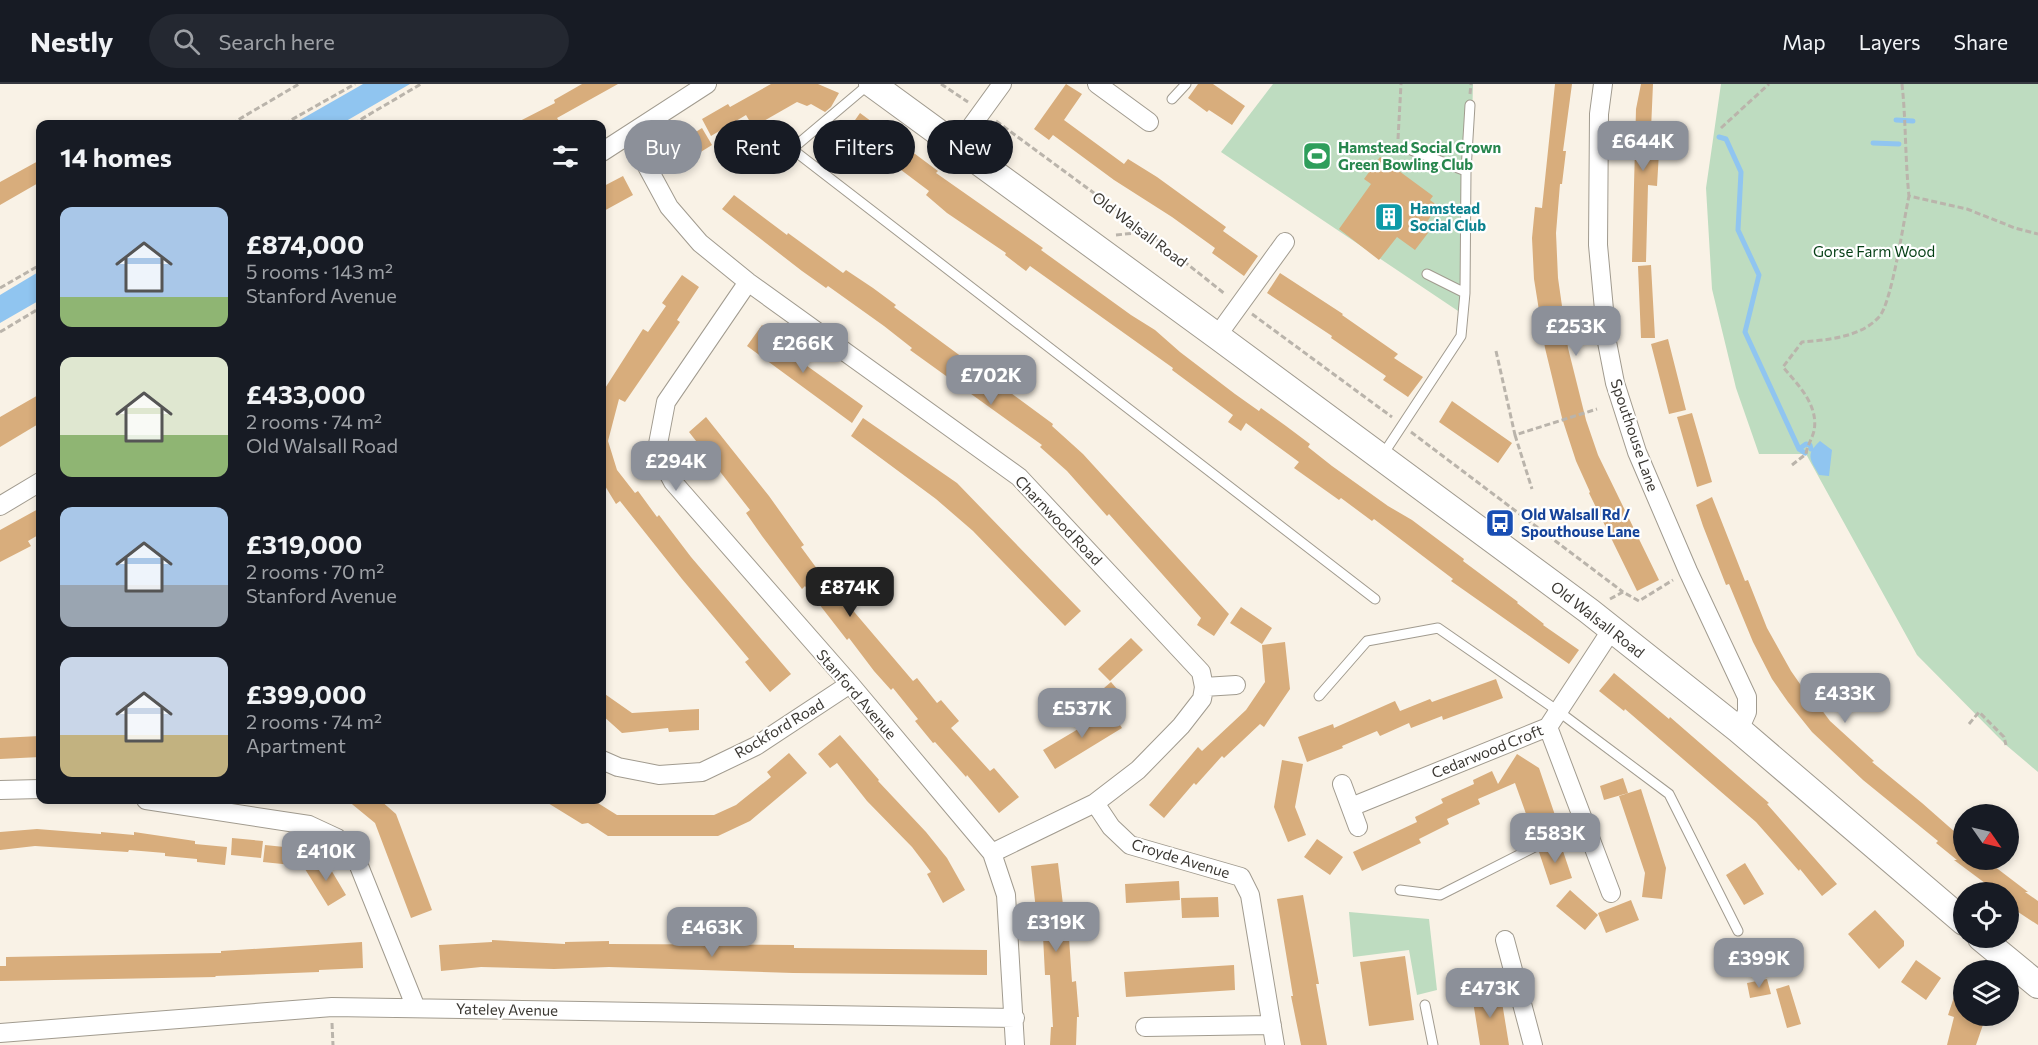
<!DOCTYPE html>
<meta charset="utf-8">
<style>
:root{--surface:#171b24;--page:#242831;--text:#f1f3f6;--muted:#9ea1a6;--line:#363941;--accent:#8c9099}
body{margin:0;font-family:Commissioner,sans-serif;background:var(--page);color:var(--text);height:100vh;display:flex;flex-direction:column;font-size:22px;white-space:nowrap}
*{box-sizing:border-box;margin:0}
p{font-size:20px;color:var(--muted)}
.icon{flex:none;width:33px;height:33px;fill:none;stroke:currentColor;stroke-width:2;stroke-linecap:round;stroke-linejoin:round}
.map{position:relative;flex:1;overflow:hidden}
.drawer{position:absolute;left:36px;top:36px;width:570px;height:684px;display:flex;flex-direction:column;background:var(--surface);border-radius:12px;box-shadow:0 3px 9px #0003}
.drawer>*{flex:none}
.top-card{position:absolute;left:624px;top:36px;width:570px;height:54px;display:flex;gap:12px}
.needle{width:39px;rotate:124deg}
.buttons{position:absolute;left:1953px;top:720px;display:grid;gap:12px}
.buttons a{display:grid;place-items:center;width:66px;height:66px;border-radius:50%;background:var(--surface);box-shadow:0 3px 9px #0003;font-size:30px}
.price{position:absolute;translate:-50% -51px;padding:0 14px;border-radius:12px;background:var(--accent);color:#fff;font-size:20px;line-height:39px;filter:drop-shadow(0 2px 3px #0008)}
.price::after{content:'';position:absolute;left:50%;top:36px;width:18px;height:14px;margin-left:-9px;background:inherit;clip-path:polygon(0 0,100% 0,50% 100%)}
.price.active{background:#222;color:#fff}
ul{padding:0;list-style:none}
li{display:flex;align-items:center;gap:18px;height:150px;padding:0 24px}
li span{display:grid;place-items:center;flex:none;width:168px;height:120px;border-radius:12px;color:#555}
li>.icon{margin-inline-start:auto}
span .icon{width:72px;height:72px;fill:#fffc;stroke-width:1}
li b{font-size:26px}
h2{display:flex;justify-content:space-between;align-items:center;height:72px;padding:0 24px;font-size:26px}
.pill{padding:0 21px;border-radius:27px;background:var(--surface);box-shadow:0 3px 9px #0003;font-size:21px;line-height:54px}
.pill.active{background:var(--accent);color:#fff}
header{display:flex;align-items:center;gap:36px;box-sizing:border-box;height:84px;padding:0 30px;background:var(--surface);border-bottom:2px solid var(--line)}
header strong{font-size:28px}
nav{display:flex;gap:33px;margin-inline-start:auto;font-size:21px}
.search{width:420px;height:54px;background:var(--page);display:flex;align-items:center;gap:15px;box-sizing:border-box;padding:0 21px;border-radius:33px;color:var(--muted);font-size:22px}
.map>svg:first-child{display:block}
</style>
<header>
<strong>Nestly</strong>
<div class="search"><svg class="icon" aria-label="search" viewBox="0 0 24 24"><circle cx="10" cy="10" r="6"/><path d="M15 15l6 6"/></svg>Search here</div>
<nav><a>Map</a><a>Layers</a><a>Share</a></nav>
</header>
<div class="map">
<svg width="2038" height="961" viewBox="0 0 2038 961">
<rect width="100%" height="100%" fill="#f9f2e6"/>
<path fill="#bedcc0" d="M 1273,0 L 1473,0 L 1467,233 L 1221,68 Z
M 1721,0 L 2038,0 L 2038,688 L 2006,661 L 1917,571 L 1806,370 L 1759,370 L 1736,304 L 1712,205 L 1706,104 Z
M 1349,828 L 1429,835 L 1437,906 L 1417,911 L 1409,866 L 1353,873 Z"/>
<path fill="#90c5f0" d="M 363,0 L 410,0 L 341,40 L 293,40 Z
M 40,187 L 40,216 L 0,239 L 0,211 Z
M 1820,357 L 1832,366 L 1829,392 L 1819,391 C 1810,375 1805,371 1820,357 Z"/>
<g fill="none" stroke-linecap="round" stroke-linejoin="round">
<path stroke="#90c5f0" stroke-width="5" d="M 1896,36 L 1913,37
M 1719,53 L 1726,55 L 1741,88 L 1738,146 L 1759,191 L 1745,248 L 1799,365 L 1805,369
M 1873,59 L 1899,60
M 1799,365 L 1806,360 L 1810,361 L 1811,365"/>
</g>
<path fill="#d8ad7c" d="M 582,0 L 618,0 L 557,34 L 561,40 L 514,40 L 555,19 L 554,16 Z
M 771,0 L 818,0 L 839,9 L 831,23 L 825,28 L 811,20 L 807,22 L 797,18 L 753,43 L 746,31 L 711,52 L 702,35 L 728,20 L 730,23 Z
M 1066,0 L 1082,10 L 1064,36 L 1124,80 L 1128,75 L 1157,93 L 1226,143 L 1223,147 L 1258,172 L 1244,192 L 1212,169 L 1215,164 L 1172,133 L 1114,96 L 1053,51 L 1049,56 L 1034,45 Z
M 1198,0 L 1213,0 L 1245,22 L 1232,41 L 1209,26 L 1207,28 L 1188,14 Z
M 1555,0 L 1572,0 L 1563,67 L 1566,67 L 1562,100 L 1560,100 L 1556,149 L 1558,194 L 1568,264 L 1586,336 L 1598,371 L 1659,496 L 1637,507 L 1589,409 L 1590,408 L 1576,377 L 1562,334 L 1545,264 L 1534,195 L 1532,154 L 1535,123 L 1542,124 Z
M 1641,0 L 1653,0 L 1650,68 L 1659,68 L 1657,102 L 1648,101 L 1646,178 L 1632,178 L 1636,25 Z
M 860,29 L 938,87 L 936,89 L 1043,164 L 1041,166 L 1131,231 L 1155,246 L 1180,268 L 1235,310 L 1259,327 L 1261,324 L 1286,342 L 1310,360 L 1308,363 L 1332,382 L 1388,422 L 1412,436 L 1464,475 L 1463,477 L 1518,518 L 1517,519 L 1544,540 L 1543,541 L 1579,566 L 1569,580 L 1451,497 L 1453,495 L 1374,435 L 1372,437 L 1341,414 L 1339,416 L 1294,384 L 1299,378 L 1246,339 L 1241,347 L 1228,338 L 1233,331 L 1172,286 L 1173,284 L 1030,182 L 1026,187 L 1005,171 L 1006,169 L 947,129 L 926,111 L 929,107 L 848,46 Z
M 702,44 L 712,61 L 686,77 L 677,60 Z
M 1380,73 L 1433,112 L 1430,116 L 1438,122 L 1422,145 L 1428,149 L 1415,166 L 1397,153 L 1379,176 L 1339,145 L 1371,100 L 1364,95 Z
M 40,76 L 40,98 L 0,121 L 0,98 Z
M 623,92 L 633,111 L 602,128 L 602,103 Z
M 734,111 L 787,151 L 788,149 L 843,189 L 846,186 L 873,204 L 896,221 L 894,223 L 1053,340 L 1052,342 L 1083,370 L 1229,530 L 1214,552 L 1197,541 L 1201,534 L 1109,430 L 1107,432 L 1067,387 L 1040,363 L 1042,361 L 910,266 L 912,264 L 884,242 L 828,202 L 826,204 L 802,187 L 722,125 Z
M 1651,181 L 1655,254 L 1641,254 L 1638,182 Z
M 1280,189 L 1343,230 L 1342,231 L 1398,270 L 1394,274 L 1423,293 L 1408,313 L 1383,296 L 1386,292 L 1331,254 L 1332,252 L 1267,209 Z
M 682,191 L 699,203 L 677,236 L 680,238 L 625,318 L 619,315 L 608,357 L 617,386 L 635,409 L 638,407 L 657,433 L 659,431 L 691,473 L 791,590 L 770,608 L 745,578 L 749,575 L 682,495 L 620,417 L 616,420 L 602,397 L 602,309 L 643,245 L 648,248 L 666,222 L 662,219 Z
M 762,241 L 786,259 L 782,264 L 863,322 L 852,339 L 747,262 Z
M 1668,255 L 1686,326 L 1669,330 L 1651,260 Z
M 40,310 L 40,339 L 0,363 L 0,333 Z
M 1452,317 L 1512,359 L 1498,379 L 1439,338 Z
M 1692,329 L 1712,398 L 1697,403 L 1677,333 Z
M 706,333 L 769,412 L 804,461 L 801,463 L 826,497 L 827,496 L 913,597 L 917,594 L 937,619 L 941,616 L 959,637 L 951,644 L 990,687 L 994,684 L 1019,713 L 999,729 L 967,691 L 966,693 L 935,658 L 933,659 L 915,637 L 918,635 L 893,604 L 891,606 L 874,587 L 849,554 L 847,556 L 805,502 L 802,505 L 762,452 L 746,429 L 750,426 L 689,348 Z
M 863,334 L 957,399 L 1081,527 L 1065,542 L 973,447 L 936,415 L 851,352 Z
M 1712,413 L 1745,497 L 1748,496 L 1767,544 L 1791,587 L 1807,610 L 1809,609 L 1830,637 L 1874,677 L 1872,678 L 1922,719 L 1964,756 L 1964,776 L 1986,776 L 2028,808 L 2025,808 L 2038,817 L 2038,841 L 2012,824 L 2014,822 L 2008,818 L 2008,808 L 1997,808 L 1954,776 L 1957,776 L 1936,759 L 1938,757 L 1863,696 L 1812,648 L 1788,618 L 1772,595 L 1753,558 L 1729,500 L 1726,501 L 1703,442 L 1696,421 Z
M 40,424 L 40,450 L 28,457 L 31,462 L 0,478 L 0,446 Z
M 1241,523 L 1272,544 L 1262,560 L 1230,539 Z
M 1131,554 L 1143,566 L 1110,597 L 1098,585 Z
M 1285,558 L 1290,605 L 1264,643 L 1260,640 L 1224,674 L 1222,672 L 1196,701 L 1194,699 L 1164,734 L 1149,721 L 1198,663 L 1202,667 L 1246,626 L 1265,598 L 1262,561 Z
M 1614,589 L 1669,635 L 1670,633 L 1769,719 L 1767,720 L 1837,800 L 1822,812 L 1800,785 L 1799,787 L 1756,738 L 1625,625 L 1624,627 L 1599,607 Z
M 1496,595 L 1503,614 L 1443,636 L 1442,632 L 1411,644 L 1409,639 L 1380,652 L 1377,647 L 1342,662 L 1343,664 L 1307,678 L 1298,653 L 1333,640 L 1334,644 L 1395,617 L 1400,627 L 1430,615 L 1432,618 Z
M 1111,598 L 1123,612 L 1108,624 L 1097,610 Z
M 602,608 L 632,629 L 699,625 L 699,646 L 669,648 L 668,644 L 622,649 L 602,631 Z
M 1110,626 L 1122,644 L 1055,685 L 1043,666 Z
M 840,651 L 879,696 L 878,697 L 926,748 L 947,774 L 965,806 L 943,819 L 927,790 L 931,788 L 912,763 L 867,717 L 837,679 L 830,684 L 818,670 Z
M 40,652 L 40,673 L 0,675 L 0,654 Z
M 789,669 L 807,689 L 750,737 L 718,752 L 608,752 L 588,739 L 582,740 L 543,716 L 593,716 L 617,731 L 714,731 L 736,721 L 771,693 L 767,688 Z
M 1517,670 L 1539,684 L 1558,740 L 1555,742 L 1556,745 L 1535,755 L 1515,699 L 1478,715 L 1480,720 L 1447,735 L 1449,740 L 1419,755 L 1421,759 L 1362,787 L 1353,768 L 1417,738 L 1415,733 L 1443,719 L 1441,715 L 1474,700 L 1473,696 L 1492,687 L 1498,700 Z
M 1282,676 L 1303,680 L 1295,723 L 1306,751 L 1288,758 L 1274,723 Z
M 1623,694 L 1628,709 L 1604,716 L 1600,702 Z
M 1641,705 L 1666,784 L 1662,815 L 1642,813 L 1645,789 L 1619,712 Z
M 347,716 L 380,716 L 396,730 L 432,826 L 411,834 L 375,739 Z
M 37,745 L 101,750 L 101,748 L 134,751 L 134,748 L 195,757 L 195,760 L 227,763 L 225,781 L 197,778 L 197,775 L 165,772 L 165,769 L 129,766 L 128,768 L 35,762 L 0,766 L 0,748 Z
M 232,754 L 263,757 L 261,774 L 231,771 Z
M 1317,755 L 1343,773 L 1330,791 L 1304,773 Z
M 1560,758 L 1572,794 L 1550,801 L 1539,768 Z
M 265,761 L 294,764 L 292,781 L 263,778 Z
M 324,774 L 346,811 L 328,822 L 305,785 Z
M 1058,779 L 1067,854 L 1069,854 L 1072,898 L 1076,897 L 1079,933 L 1077,933 L 1076,961 L 1050,961 L 1051,943 L 1053,943 L 1050,891 L 1045,891 L 1043,852 L 1039,852 L 1031,782 Z
M 1745,779 L 1764,810 L 1744,821 L 1726,791 Z
M 1179,797 L 1180,816 L 1126,819 L 1125,800 Z
M 1570,806 L 1598,831 L 1585,846 L 1556,822 Z
M 1303,811 L 1319,900 L 1316,900 L 1327,961 L 1301,961 L 1291,912 L 1293,912 L 1277,815 Z
M 1218,813 L 1219,833 L 1182,834 L 1181,814 Z
M 1631,816 L 1639,836 L 1606,849 L 1598,829 Z
M 1875,826 L 1904,857 L 1904,862 L 1879,885 L 1848,850 Z
M 492,856 L 565,860 L 565,858 L 609,857 L 609,860 L 794,861 L 794,864 L 987,866 L 987,891 L 793,889 L 609,883 L 554,885 L 481,883 L 441,887 L 439,861 L 492,858 Z
M 362,858 L 363,884 L 319,886 L 319,888 L 215,892 L 216,893 L 0,897 L 0,882 L 6,882 L 6,873 L 221,869 L 221,867 Z
M 1405,872 L 1414,936 L 1369,942 L 1360,878 Z
M 1916,876 L 1941,894 L 1926,916 L 1901,898 Z
M 1234,881 L 1235,906 L 1126,913 L 1124,888 Z
M 1961,892 L 1964,893 L 1964,932 L 1986,932 L 1976,961 L 1947,961 L 1954,933 L 1948,931 Z
M 1767,895 L 1771,910 L 1750,914 L 1747,899 Z
M 1789,901 L 1801,940 L 1787,944 L 1776,905 Z
M 1500,906 L 1509,961 L 1480,961 L 1472,911 Z"/>
<g fill="none" stroke-linecap="round" stroke-linejoin="round">
<g stroke="#a19b8f" stroke-width="11">
<path id="lane" d="M 869,0 L 792,65 L 1375,515
M 1172,15 L 1186,0
M 1406,64 L 1466,87
M 1427,190 L 1465,209
M 1382,372 L 1461,252 L 1465,209 L 1466,87 L 1470,21
M 1319,612 L 1367,557 L 1438,544 L 1558,627 L 1669,710 L 1738,847
M 1400,806 L 1440,811 L 1584,738
M 1425,921 L 1433,961"/>
</g>
<g stroke="#a19b8f" stroke-width="20">
<path id="street" d="M 1097,0 L 1149,38
M 1603,0 L 1599,30 L 1598,161 L 1607,258 L 1615,299 L 1637,368 L 1688,487 L 1747,613 L 1747,628 L 1739,646
M 630,51 L 669,123 L 700,159 L 748,198 L 1019,393 L 1201,588 L 1204,603 L 1202,615 L 1181,642 L 1138,686 L 1095,719 L 992,769
M 957,62 L 1002,0
M 602,68 L 707,0
M 748,198 L 666,318 L 658,360 L 660,374 L 673,398 L 850,600 L 992,769 L 1006,811 L 1015,961
M 1217,252 L 1285,158
M 0,422 L 40,398
M 1204,603 L 1236,601
M 1548,643 L 1611,809
M 602,676 L 618,683 L 659,691 L 702,688 L 756,662 L 850,600
M 1342,700 L 1358,743
M 0,706 L 40,705
M 146,716 L 309,741 L 337,754 L 355,772 L 416,924
M 1095,719 L 1111,743 L 1130,761 L 1241,793 L 1250,811 L 1275,961
M 1351,723 L 1548,643 L 1612,545
M 1505,856 L 1533,961
M 1145,943 L 1272,941
M 0,949 L 332,923 L 1015,934"/>
</g>
<g stroke="#a19b8f" stroke-width="28">
<path id="secondary" d="M 872,0 L 1217,252 L 1589,527 L 1739,646 L 1964,838
M 1981,854 L 2038,901"/>
</g>
<path stroke="#bab4ab" stroke-width="3" stroke-dasharray="6 3" stroke-linecap="butt" d="M 941,0 L 968,18
M 1902,0 C 1906,37 1905,74 1909,112 L 1967,125 L 2015,144 L 2038,150
M 1470,10 L 1471,0
M 996,37 L 1147,148 L 1225,210
M 231,40 L 299,0
M 284,40 L 355,0
M 353,40 L 421,0
M 1721,44 L 1769,0
M 1398,55 L 1401,0
M 1116,151 L 1145,148
M 0,204 L 40,181
M 1252,230 L 1392,333
M 0,248 L 40,224
M 1496,267 L 1515,351 L 1597,325
M 1411,348 L 1623,508
M 1515,351 L 1532,405
M 1792,381 L 1806,370 C 1807,362 1812,355 1814,347 C 1819,321 1798,301 1783,283 L 1802,258 C 1828,256 1861,253 1879,233 C 1892,219 1904,134 1909,112
M 1610,515 L 1623,508 L 1639,517 L 1673,496
M 1969,640 L 1979,628 L 2004,653 L 2006,661
M 332,939 L 333,961"/>
<use href="#lane" stroke="#fff" stroke-width="9"/>
<use href="#street" stroke="#fff" stroke-width="18"/>
<use href="#secondary" stroke="#fff" stroke-width="26"/>
</g>
<defs>
<g id="stadium-square" transform="scale(1.5)"><rect x="-9" y="-9" width="18" height="18" rx="4" fill="#2e9e5b" stroke="#fff"/><path d="M0-5a6.5 5 0 1 0 0 10a6.5 5 0 1 0 0-10ZM-3.5-1.8h7v3.6h-7Z" fill="#fff"/></g>
<g id="building-square" transform="scale(1.5)"><rect x="-9" y="-9" width="18" height="18" rx="4" fill="#0f9aa8" stroke="#fff"/><path d="M-4-6H4V6H1V3H-1V6H-4ZM-2.5-4.3h1.7v1.8h-1.7ZM.8-4.3h1.7v1.8H.8ZM-2.5-1h1.7V.8h-1.7ZM.8-1h1.7V.8H.8Z" fill="#fff"/></g>
<g id="bus-square" transform="scale(1.5)"><rect x="-9" y="-9" width="18" height="18" rx="4" fill="#1a4fb4" stroke="#fff"/><path d="M-5-6H5V4H4V6H2V4H-2V6H-4V4H-5ZM-3.5-4V0h7V-4ZM-3.5 1.2v1.5H-2V1.2ZM2 1.2v1.5H3.5V1.2Z" fill="#fff"/></g>
</defs>
<g fill-rule="evenodd">
<use href="#stadium-square" x="1317" y="72"/>
<use href="#building-square" x="1389" y="133"/>
<use href="#bus-square" x="1500" y="439"/>
</g>
<g text-anchor="middle" dominant-baseline="central" stroke-width="4.5" stroke-linejoin="round" paint-order="stroke">
<g font-size="15" font-weight="bold" fill="#27864d" stroke="#fff" text-anchor="start">
<text x="1338" y="63">Hamstead Social Crown<tspan x="1338" dy="17">Green Bowling Club</tspan></text>
</g>
<g font-size="15" font-weight="bold" fill="#0d838f" stroke="#fff" text-anchor="start">
<text x="1410" y="124">Hamstead<tspan x="1410" dy="17">Social Club</tspan></text>
</g>
<g font-size="15" fill="#3b3833" stroke="#fff">
<text transform="translate(1140 145) rotate(37)">Old Walsall Road</text>
<text transform="translate(1635 351) rotate(71)">Spouthouse Lane</text>
<text transform="translate(1059 436) rotate(46)">Charnwood Road</text>
<text transform="translate(1598 535) rotate(38)">Old Walsall Road</text>
<text transform="translate(857 610) rotate(49)">Stanford Avenue</text>
<text transform="translate(779 644) rotate(-31)">Rockford Road</text>
<text transform="translate(1487 667) rotate(-22)">Cedarwood Croft</text>
<text transform="translate(1181 774) rotate(17)">Croyde Avenue</text>
<text transform="translate(507 925) rotate(1)">Yateley Avenue</text>
</g>
<g font-size="15" fill="#053f15" stroke="#fff">
<text x="1874" y="167">Gorse Farm Wood</text>
</g>
<g font-size="15" font-weight="bold" fill="#164399" stroke="#fff" text-anchor="start">
<text x="1521" y="430">Old Walsall Rd /<tspan x="1521" dy="17">Spouthouse Lane</tspan></text>
</g>
</g>
</svg>
<div class="buttons">
<a><svg class="needle" viewBox="-14 -14 28 28"><path d="M0-13l5 13h-10z" fill="#e53935"/><path d="M0 13l5-13h-10z" fill="#9ea1a6"/></svg></a>
<a><svg class="icon" aria-label="locate" viewBox="0 0 24 24"><circle cx="12" cy="12" r="6"/><path d="M12 2v4M12 18v4M2 12h4M18 12h4"/></svg></a>
<a><svg class="icon" aria-label="layers" viewBox="0 0 24 24"><path d="M12 4l9 5-9 5-9-5zM3 14l9 5 9-5"/></svg></a>
</div>
<b class="price" style="left:1643px;top:88px">£644K</b>
<b class="price" style="left:1576px;top:273px">£253K</b>
<b class="price" style="left:803px;top:290px">£266K</b>
<b class="price" style="left:991px;top:322px">£702K</b>
<b class="price" style="left:676px;top:408px">£294K</b>
<b class="price active" style="left:850px;top:534px">£874K</b>
<b class="price" style="left:1845px;top:640px">£433K</b>
<b class="price" style="left:1082px;top:655px">£537K</b>
<b class="price" style="left:1555px;top:780px">£583K</b>
<b class="price" style="left:326px;top:798px">£410K</b>
<b class="price" style="left:1056px;top:869px">£319K</b>
<b class="price" style="left:712px;top:874px">£463K</b>
<b class="price" style="left:1759px;top:905px">£399K</b>
<b class="price" style="left:1490px;top:935px">£473K</b>
<div class="top-card">
<a class="pill active">Buy</a>
<a class="pill">Rent</a>
<a class="pill">Filters</a>
<a class="pill">New</a>
</div>
<section class="drawer">
<h2>14 homes<svg class="icon" aria-label="filters" viewBox="0 0 24 24"><path d="M4 7h16M4 17h16"/><circle cx="9" cy="7" r="2"/><circle cx="15" cy="17" r="2"/></svg></h2>
<ul>
<li><span style="background:linear-gradient(#a9c7e8 75%,#8fb573 0)"><svg class="icon" aria-label="home" viewBox="0 0 24 24"><path d="M3 11l9-7 9 7M6 9v11h12V9"/></svg></span><div><b>£874,000</b><p>5 rooms · 143 m²</p><p>Stanford Avenue</p></div></li>
<li><span style="background:linear-gradient(#dfe7d0 65%,#8fb573 0)"><svg class="icon" aria-label="home" viewBox="0 0 24 24"><path d="M3 11l9-7 9 7M6 9v11h12V9"/></svg></span><div><b>£433,000</b><p>2 rooms · 74 m²</p><p>Old Walsall Road</p></div></li>
<li><span style="background:linear-gradient(#a9c7e8 65%,#9aa5b1 0)"><svg class="icon" aria-label="home" viewBox="0 0 24 24"><path d="M3 11l9-7 9 7M6 9v11h12V9"/></svg></span><div><b>£319,000</b><p>2 rooms · 70 m²</p><p>Stanford Avenue</p></div></li>
<li><span style="background:linear-gradient(#c9d6e8 65%,#c2b280 0)"><svg class="icon" aria-label="home" viewBox="0 0 24 24"><path d="M3 11l9-7 9 7M6 9v11h12V9"/></svg></span><div><b>£399,000</b><p>2 rooms · 74 m²</p><p>Apartment</p></div></li>
</ul>
</section>
</div>
